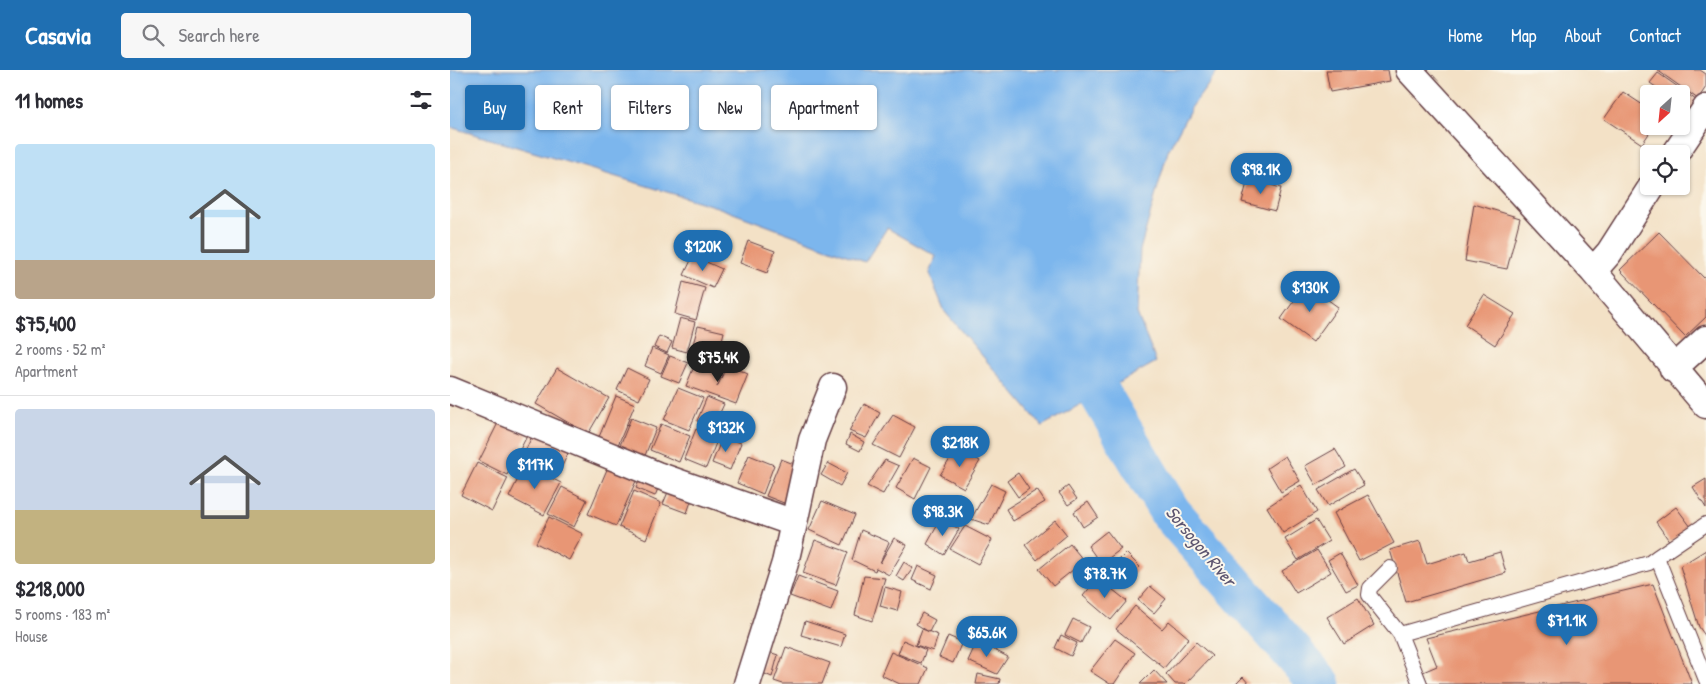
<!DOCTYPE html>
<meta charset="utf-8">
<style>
:root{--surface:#fff;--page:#f7f7f7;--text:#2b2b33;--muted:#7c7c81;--line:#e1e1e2;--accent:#1f6fb2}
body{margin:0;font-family:"Patrick Hand",sans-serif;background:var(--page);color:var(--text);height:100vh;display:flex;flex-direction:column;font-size:19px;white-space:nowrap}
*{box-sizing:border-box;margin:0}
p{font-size:16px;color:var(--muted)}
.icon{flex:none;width:28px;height:28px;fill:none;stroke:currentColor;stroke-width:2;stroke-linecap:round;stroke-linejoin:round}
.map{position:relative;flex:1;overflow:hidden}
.drawer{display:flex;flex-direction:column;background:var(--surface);width:450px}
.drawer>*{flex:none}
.top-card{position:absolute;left:15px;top:15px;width:475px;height:45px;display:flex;gap:10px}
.needle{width:32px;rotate:207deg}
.tools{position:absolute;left:1190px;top:15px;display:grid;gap:10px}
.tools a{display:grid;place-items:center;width:50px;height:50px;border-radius:5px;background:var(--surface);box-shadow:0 1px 4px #0004;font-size:25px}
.price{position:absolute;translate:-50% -42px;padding:0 11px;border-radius:18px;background:var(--accent);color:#fff;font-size:16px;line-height:32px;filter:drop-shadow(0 1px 2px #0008)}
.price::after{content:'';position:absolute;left:50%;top:30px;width:15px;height:11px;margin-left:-8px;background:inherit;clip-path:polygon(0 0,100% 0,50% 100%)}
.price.selected{background:#222;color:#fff}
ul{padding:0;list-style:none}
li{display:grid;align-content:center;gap:10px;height:265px;padding:0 15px}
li+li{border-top:1px solid var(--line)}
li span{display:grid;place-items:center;height:155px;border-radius:5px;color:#555}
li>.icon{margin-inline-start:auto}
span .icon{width:90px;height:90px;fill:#fffc;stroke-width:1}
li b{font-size:21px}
h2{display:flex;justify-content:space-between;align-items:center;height:60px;padding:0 15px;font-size:21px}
.tag{padding:0 18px;border-radius:5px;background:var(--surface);box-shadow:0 1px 4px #0004;font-size:18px;line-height:45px}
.tag.selected{background:var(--accent);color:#fff}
header{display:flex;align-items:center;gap:30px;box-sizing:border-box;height:70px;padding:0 25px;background:var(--accent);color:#fff}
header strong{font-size:24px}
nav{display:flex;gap:28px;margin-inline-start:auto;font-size:18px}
.search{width:350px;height:45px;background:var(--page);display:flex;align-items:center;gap:12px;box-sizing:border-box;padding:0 18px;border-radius:5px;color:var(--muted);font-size:19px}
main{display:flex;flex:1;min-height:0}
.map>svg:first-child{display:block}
</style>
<header>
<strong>Casavia</strong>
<div class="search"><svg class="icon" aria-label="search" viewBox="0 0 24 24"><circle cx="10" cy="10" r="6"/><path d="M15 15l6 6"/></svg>Search here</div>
<nav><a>Home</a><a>Map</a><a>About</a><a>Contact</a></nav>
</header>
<main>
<section class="drawer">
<h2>11 homes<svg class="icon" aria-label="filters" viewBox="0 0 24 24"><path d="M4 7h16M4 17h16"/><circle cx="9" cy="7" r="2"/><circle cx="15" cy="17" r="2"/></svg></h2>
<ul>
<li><span style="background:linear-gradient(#bfe0f5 75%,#b9a48a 0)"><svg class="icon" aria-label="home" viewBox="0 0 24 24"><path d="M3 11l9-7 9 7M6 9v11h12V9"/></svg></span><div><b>$75,400</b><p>2 rooms · 52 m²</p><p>Apartment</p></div></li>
<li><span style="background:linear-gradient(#c9d6e8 65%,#c2b280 0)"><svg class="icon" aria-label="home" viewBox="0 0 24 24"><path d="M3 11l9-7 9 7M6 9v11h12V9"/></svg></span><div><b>$218,000</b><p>5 rooms · 183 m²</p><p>House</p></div></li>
</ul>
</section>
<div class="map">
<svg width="1256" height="614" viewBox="0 0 1256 614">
<rect width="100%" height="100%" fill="#fbf7ec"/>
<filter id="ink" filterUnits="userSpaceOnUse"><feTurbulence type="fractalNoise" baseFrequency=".02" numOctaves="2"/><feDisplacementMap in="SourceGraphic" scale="10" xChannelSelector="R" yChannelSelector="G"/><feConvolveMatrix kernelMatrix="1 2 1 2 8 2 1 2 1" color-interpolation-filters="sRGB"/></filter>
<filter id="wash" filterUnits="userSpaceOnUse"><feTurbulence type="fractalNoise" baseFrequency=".0096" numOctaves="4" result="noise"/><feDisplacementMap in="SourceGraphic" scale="20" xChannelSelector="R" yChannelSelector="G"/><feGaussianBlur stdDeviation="1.12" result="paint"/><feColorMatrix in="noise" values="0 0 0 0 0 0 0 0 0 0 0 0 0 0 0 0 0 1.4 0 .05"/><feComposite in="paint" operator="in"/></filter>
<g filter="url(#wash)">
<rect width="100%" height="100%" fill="#f3e1c6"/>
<path fill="#7cb6ed" stroke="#636a8c" d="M 0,0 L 769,0 L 741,38 L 718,81 L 690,180 L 687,243 L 706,292 L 592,356 L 495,242 L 479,203 L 486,186 L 437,158 L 415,192 L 267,137 L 0,57 Z"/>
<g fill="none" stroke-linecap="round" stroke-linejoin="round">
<path stroke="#7cb6ed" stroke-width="42" d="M 650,324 L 720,442 L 870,614"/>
</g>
<g id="blocks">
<path fill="#e89675" d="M 876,0 L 938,0 L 940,11 L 880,22 Z
M 1207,0 L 1250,0 L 1256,4 L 1256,17 L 1248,29 Z
M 1208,3 L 1238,24 L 1231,33 L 1231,24 L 1216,24 L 1200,13 Z
M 1173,22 L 1199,39 L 1199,56 L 1204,56 L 1192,74 L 1154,49 Z
M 1239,25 L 1250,33 L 1242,45 L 1231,38 Z
M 798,109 L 831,118 L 825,141 L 792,132 Z
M 1024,134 L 1070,148 L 1057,199 L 1015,191 Z
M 1209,162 L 1256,210 L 1256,247 L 1235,267 L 1170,200 Z
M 298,171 L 325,181 L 317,203 L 290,193 Z
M 243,186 L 272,199 L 263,218 L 234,205 Z
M 233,212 L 255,218 L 246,250 L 225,244 Z
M 856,214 L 888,237 L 863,272 L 831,249 Z
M 1034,225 L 1065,244 L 1045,275 L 1015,255 Z
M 230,248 L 245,252 L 237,282 L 222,278 Z
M 248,256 L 274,262 L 266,295 L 239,289 Z
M 209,266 L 222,272 L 217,283 L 204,277 Z
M 202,278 L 219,285 L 211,303 L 195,296 Z
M 220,286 L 238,293 L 229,313 L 211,306 Z
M 245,294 L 272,305 L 267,317 L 277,295 L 298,304 L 286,334 L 236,316 Z
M 107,298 L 159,328 L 138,364 L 86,334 Z
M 177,298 L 199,309 L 189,330 L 167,320 Z
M 228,318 L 253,328 L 239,360 L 214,350 Z
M 166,326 L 185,334 L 168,375 L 149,367 Z
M 257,327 L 274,334 L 263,358 L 247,351 Z
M 414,334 L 430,343 L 416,368 L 399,361 Z
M 443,345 L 465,357 L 449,388 L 423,375 Z
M 181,348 L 206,358 L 194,388 L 169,378 Z
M 50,349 L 78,364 L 57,405 L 29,391 Z
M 211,354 L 240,366 L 229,392 L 200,380 Z
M 246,359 L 268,368 L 256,398 L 234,389 Z
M 85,360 L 121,377 L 107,407 L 71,390 Z
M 400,364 L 414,372 L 410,381 L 396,374 Z
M 273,366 L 291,373 L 280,400 L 262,393 Z
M 507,378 L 530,391 L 514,418 L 490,405 Z
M 885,379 L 896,397 L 866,415 L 855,396 Z
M 299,385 L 324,395 L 313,424 L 287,413 Z
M 835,386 L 850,411 L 831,422 L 817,398 Z
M 463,388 L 481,397 L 465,429 L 446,418 Z
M 331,389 L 354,398 L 339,435 L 316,426 Z
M 161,390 L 190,402 L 166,456 L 138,444 Z
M 435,390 L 449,396 L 433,424 L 417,416 Z
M 27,393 L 58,408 L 42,441 L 11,425 Z
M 378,393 L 397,403 L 390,416 L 371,405 Z
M 75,395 L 111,413 L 94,445 L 59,427 Z
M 904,399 L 914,415 L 878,436 L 868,420 Z
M 193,403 L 211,411 L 205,426 L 186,418 Z
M 568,403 L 579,419 L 568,427 L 557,411 Z
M 1256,409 L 1256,438 L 1243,417 Z
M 541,414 L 555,421 L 539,455 L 521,449 Z
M 221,415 L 244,423 L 237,443 L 213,434 Z
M 851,415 L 867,442 L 833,463 L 817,437 Z
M 618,416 L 627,429 L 618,435 L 609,423 Z
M 112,417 L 137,430 L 124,457 L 98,444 Z
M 587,420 L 595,432 L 563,451 L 556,439 Z
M 184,421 L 211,433 L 196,469 L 169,457 Z
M 918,425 L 944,473 L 909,491 L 884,443 Z
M 372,431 L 405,445 L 392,475 L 359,460 Z
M 638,432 L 648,447 L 633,457 L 624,442 Z
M 480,434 L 490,441 L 482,455 L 471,447 Z
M 1226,437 L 1241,457 L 1220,472 L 1206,452 Z
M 99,447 L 133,464 L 119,490 L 86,473 Z
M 491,449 L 509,459 L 494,485 L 477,474 Z
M 605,450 L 617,465 L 587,490 L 575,475 Z
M 866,450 L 879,471 L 848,490 L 835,469 Z
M 515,456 L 542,470 L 528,494 L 500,479 Z
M 411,460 L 439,472 L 430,493 L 444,468 L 457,475 L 439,505 L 426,498 L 425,501 L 402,490 Z
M 657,461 L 671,479 L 651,494 L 638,476 Z
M 365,470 L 398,482 L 386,515 L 353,503 Z
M 970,471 L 977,494 L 1016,482 L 1019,491 L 1050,482 L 1056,503 L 956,532 L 940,480 Z
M 620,474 L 634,491 L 603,516 L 589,499 Z
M 867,480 L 881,502 L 846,523 L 832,501 Z
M 1256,480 L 1256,567 L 1249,557 L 1230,496 Z
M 676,483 L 690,497 L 676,511 L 662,497 Z
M 890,483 L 908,515 L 896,521 L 878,490 Z
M 454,492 L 463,498 L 454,511 L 446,506 Z
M 468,496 L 487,505 L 481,519 L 462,510 Z
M 348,506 L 388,521 L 381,541 L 340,526 Z
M 414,506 L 435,508 L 422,551 L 405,545 Z
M 648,508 L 677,531 L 661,550 L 633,526 Z
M 1203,514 L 1242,614 L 978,614 L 973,602 L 987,596 L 976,568 Z
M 700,516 L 716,529 L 704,543 L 688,530 Z
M 435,517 L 452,522 L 447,541 L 430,536 Z
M 908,528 L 924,555 L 894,574 L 877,547 Z
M 685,536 L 712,559 L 719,551 L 739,568 L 714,598 L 666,559 Z
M 472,543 L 485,550 L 479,562 L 466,554 Z
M 623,549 L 639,557 L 631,573 L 615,565 Z
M 355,551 L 395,564 L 391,577 L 351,565 Z
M 472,559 L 488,565 L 483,581 L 466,575 Z
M 611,565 L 627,573 L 621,586 L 605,578 Z
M 498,566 L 512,572 L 503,593 L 489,587 Z
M 665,569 L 685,583 L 664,614 L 660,614 L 640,601 Z
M 453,570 L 476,580 L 471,593 L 448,584 Z
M 527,571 L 558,587 L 547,604 L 518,591 Z
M 746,572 L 762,586 L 735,614 L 725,614 L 716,604 Z
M 336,577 L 380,593 L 372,614 L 333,614 L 324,611 Z
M 316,581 L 328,585 L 322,607 L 310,602 Z
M 441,582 L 478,598 L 471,614 L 450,614 L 431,605 Z
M 704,600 L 717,614 L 690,614 Z
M 528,604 L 550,609 L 549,614 L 526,614 Z
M 793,607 L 799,614 L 786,614 Z"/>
</g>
</g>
<g filter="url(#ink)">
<use href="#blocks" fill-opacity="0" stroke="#633c42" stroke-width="1"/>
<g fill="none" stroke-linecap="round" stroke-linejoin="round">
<g stroke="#633c42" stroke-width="16">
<path id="service" d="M 1207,487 L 1256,454
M 940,498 L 920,518 L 919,525 L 950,564
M 970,614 L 950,564 L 1199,493 L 1207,487 L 1256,610"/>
</g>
<g stroke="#633c42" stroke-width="29">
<path id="minor" d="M 959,0 L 1143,201 L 1256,335
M 1225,84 L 1256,38
M 1143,201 L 1159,183 L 1202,116
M 1223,299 L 1256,269
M 0,320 L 207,405 L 344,453 L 335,493 L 297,614
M 344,453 L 362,370 L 383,317"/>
</g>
<use href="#service" stroke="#fff" stroke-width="14"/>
<use href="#minor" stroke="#fff" stroke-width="26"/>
</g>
</g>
<g text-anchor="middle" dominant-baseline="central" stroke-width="4" stroke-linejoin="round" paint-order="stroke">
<g font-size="18" font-style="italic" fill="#5c546f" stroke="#fbf7ec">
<text transform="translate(751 476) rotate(50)">Sorsogon River</text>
</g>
</g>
</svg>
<div class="tools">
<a><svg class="needle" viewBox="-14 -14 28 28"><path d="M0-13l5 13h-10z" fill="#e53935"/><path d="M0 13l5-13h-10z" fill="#7c7c81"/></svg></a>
<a><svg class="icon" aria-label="locate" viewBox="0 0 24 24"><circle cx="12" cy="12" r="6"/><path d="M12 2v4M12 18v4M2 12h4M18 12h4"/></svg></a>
</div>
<b class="price" style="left:811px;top:125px">$98.1K</b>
<b class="price" style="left:253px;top:202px">$120K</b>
<b class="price" style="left:860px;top:243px">$130K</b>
<b class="price selected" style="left:268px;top:313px">$75.4K</b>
<b class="price" style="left:276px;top:383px">$132K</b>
<b class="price" style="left:510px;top:398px">$218K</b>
<b class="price" style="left:85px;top:420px">$117K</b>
<b class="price" style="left:493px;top:467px">$98.3K</b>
<b class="price" style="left:655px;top:529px">$78.7K</b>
<b class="price" style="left:1117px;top:576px">$71.1K</b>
<b class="price" style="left:537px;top:588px">$65.6K</b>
<div class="top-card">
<a class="tag selected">Buy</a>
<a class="tag">Rent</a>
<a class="tag">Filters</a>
<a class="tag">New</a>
<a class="tag">Apartment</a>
</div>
</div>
</main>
